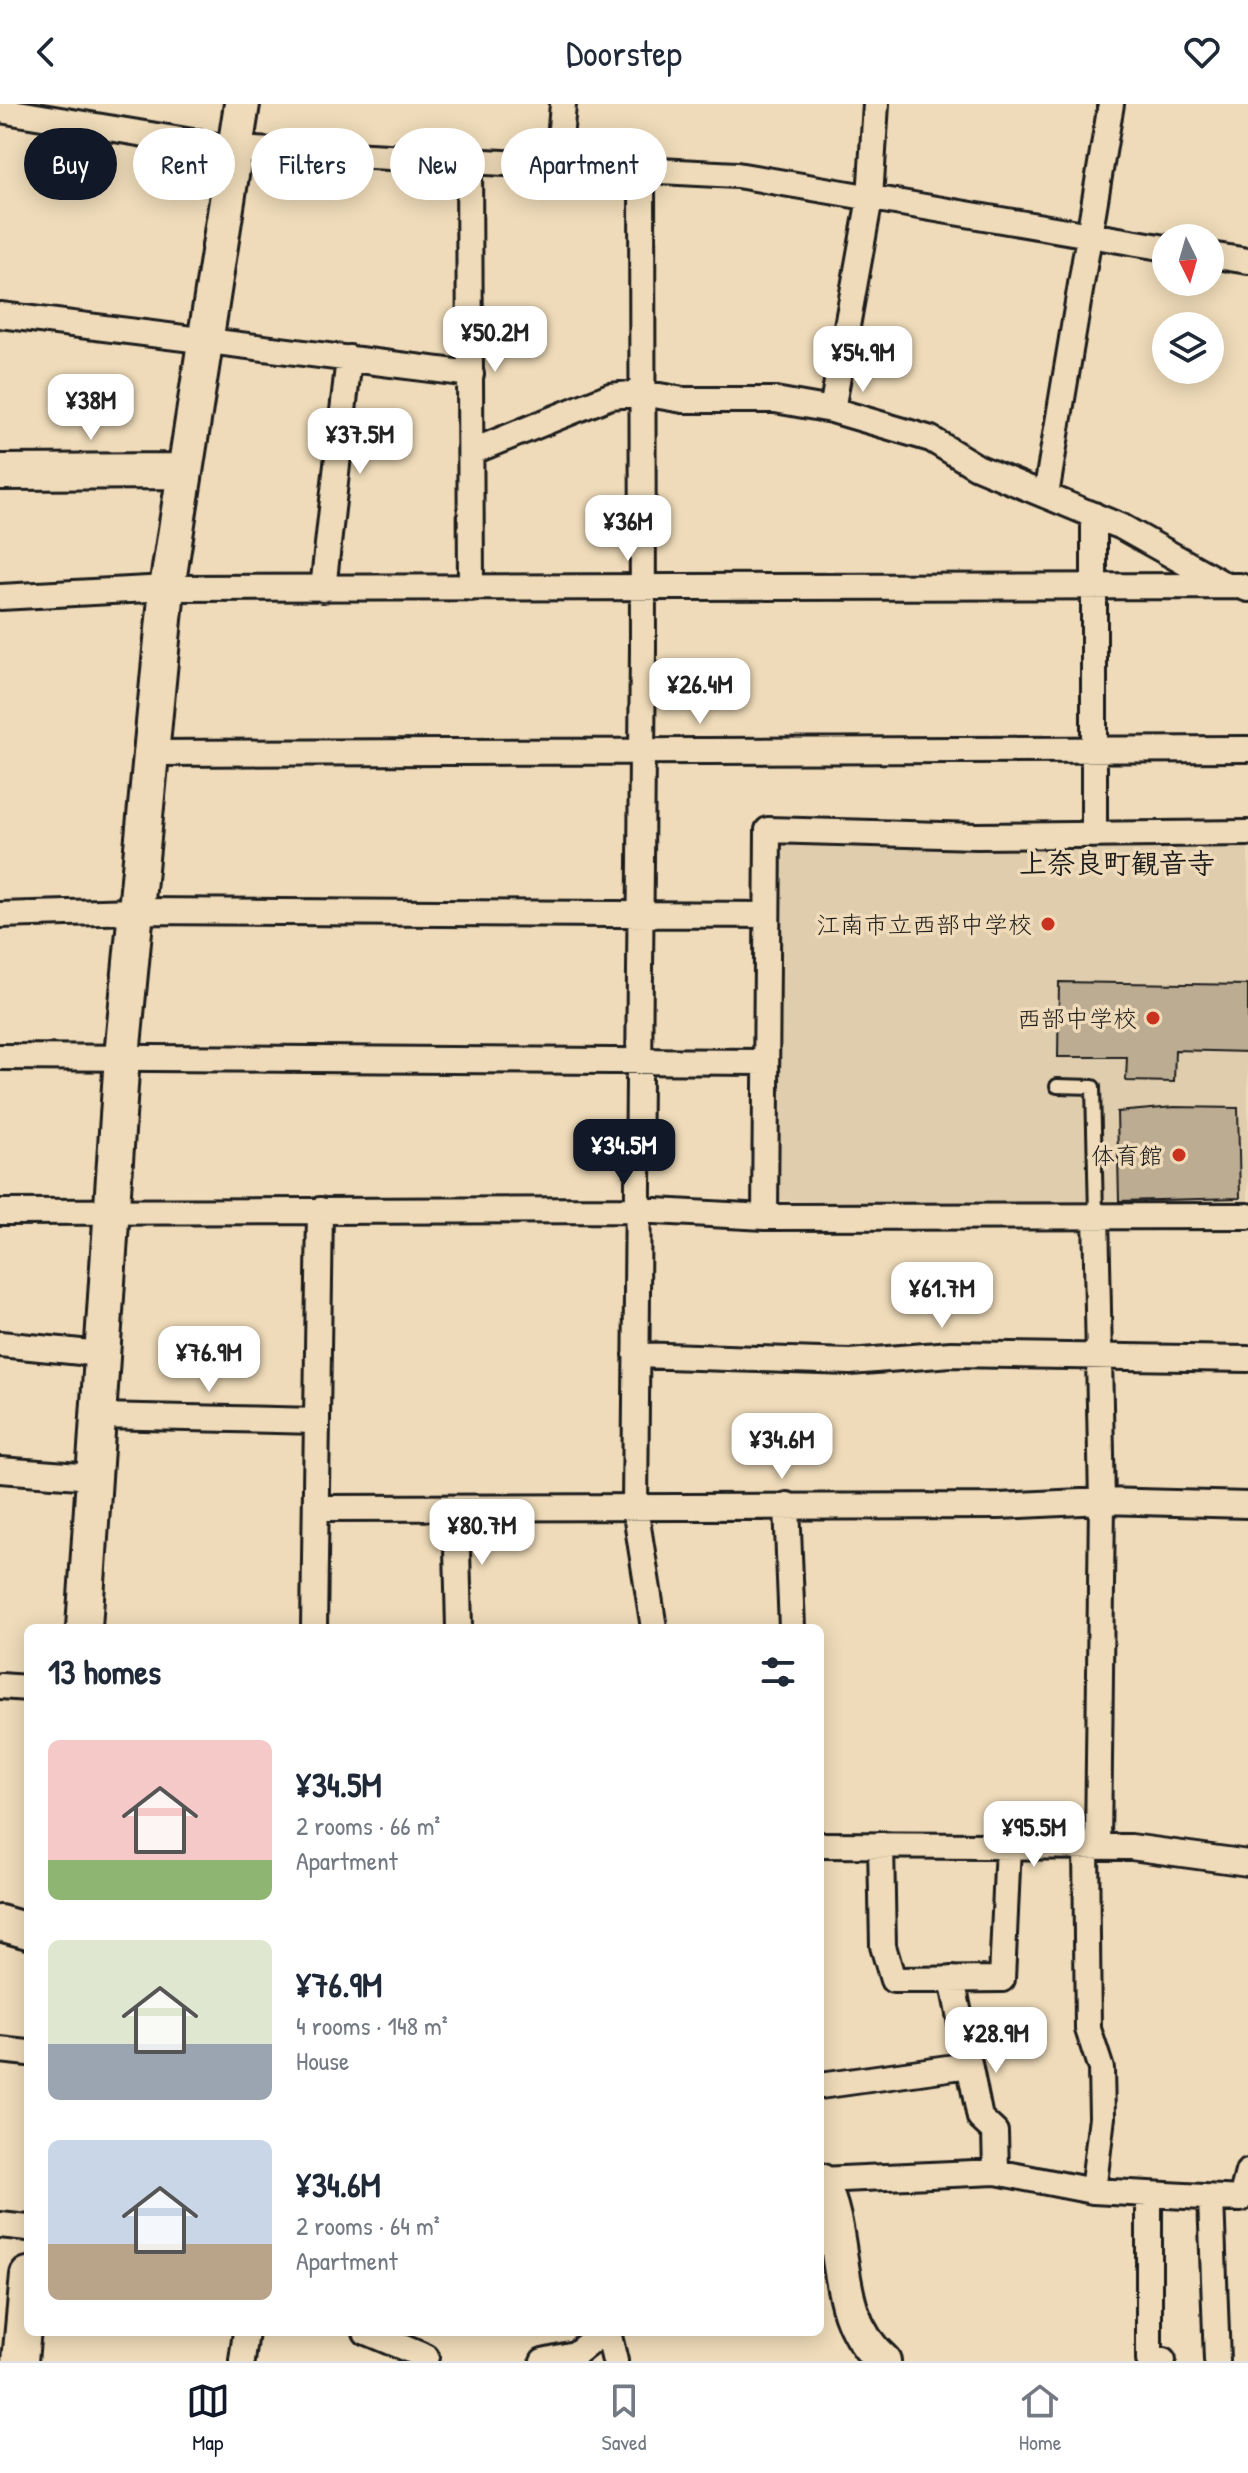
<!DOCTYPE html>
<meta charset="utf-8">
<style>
:root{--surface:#fff;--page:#f2f2f3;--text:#1f2937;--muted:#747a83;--line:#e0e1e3;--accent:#111827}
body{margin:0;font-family:"Patrick Hand","Klee One",sans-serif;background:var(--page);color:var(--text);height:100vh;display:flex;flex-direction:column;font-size:30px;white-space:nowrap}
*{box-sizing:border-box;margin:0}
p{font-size:26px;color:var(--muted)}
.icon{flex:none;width:44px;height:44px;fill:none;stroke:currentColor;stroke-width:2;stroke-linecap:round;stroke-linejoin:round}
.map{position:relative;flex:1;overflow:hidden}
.side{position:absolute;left:24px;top:1520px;width:800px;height:712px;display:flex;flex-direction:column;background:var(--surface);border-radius:12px;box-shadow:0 4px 20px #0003}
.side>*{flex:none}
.top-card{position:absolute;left:24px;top:24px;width:800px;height:72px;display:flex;gap:16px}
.needle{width:52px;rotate:175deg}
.controls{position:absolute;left:1152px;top:120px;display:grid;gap:16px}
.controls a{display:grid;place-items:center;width:72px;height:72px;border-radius:50%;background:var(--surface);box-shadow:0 4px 20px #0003;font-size:40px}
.price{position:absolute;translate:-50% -68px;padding:0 18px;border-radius:16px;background:#fff;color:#222;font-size:26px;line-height:52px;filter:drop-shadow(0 2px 4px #0008)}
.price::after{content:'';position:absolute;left:50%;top:48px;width:24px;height:18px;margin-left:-12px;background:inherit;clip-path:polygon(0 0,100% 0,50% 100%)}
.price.active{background:var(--accent);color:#fff}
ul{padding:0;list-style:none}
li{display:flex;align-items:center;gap:24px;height:200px;padding:0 24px}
li span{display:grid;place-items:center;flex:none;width:224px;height:160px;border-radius:12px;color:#555}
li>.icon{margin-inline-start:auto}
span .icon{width:96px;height:96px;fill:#fffc;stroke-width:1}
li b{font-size:34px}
h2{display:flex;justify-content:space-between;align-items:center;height:96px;padding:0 24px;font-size:34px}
.chip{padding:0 28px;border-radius:36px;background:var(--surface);box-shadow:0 4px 20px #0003;font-size:28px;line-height:72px}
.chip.active{background:var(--accent);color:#fff}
header{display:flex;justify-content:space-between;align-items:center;height:104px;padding:0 24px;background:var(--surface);font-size:36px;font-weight:600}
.tab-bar{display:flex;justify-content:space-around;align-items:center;height:112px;border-top:2px solid var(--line);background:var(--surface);font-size:22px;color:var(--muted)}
.tab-bar a{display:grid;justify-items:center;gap:4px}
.tab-bar .active{color:var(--accent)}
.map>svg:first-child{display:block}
</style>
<header><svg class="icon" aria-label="back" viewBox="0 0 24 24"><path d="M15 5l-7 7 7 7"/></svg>Doorstep<svg class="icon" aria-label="heart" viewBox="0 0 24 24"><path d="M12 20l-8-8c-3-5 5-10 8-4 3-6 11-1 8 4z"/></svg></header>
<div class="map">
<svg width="1248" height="2257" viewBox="0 0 1248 2257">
<rect width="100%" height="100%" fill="#efdbb9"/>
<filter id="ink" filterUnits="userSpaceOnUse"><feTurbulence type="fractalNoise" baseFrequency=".0125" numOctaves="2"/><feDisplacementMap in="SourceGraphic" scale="16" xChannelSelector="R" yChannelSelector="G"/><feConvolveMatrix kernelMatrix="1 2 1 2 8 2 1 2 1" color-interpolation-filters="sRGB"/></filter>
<g filter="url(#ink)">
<path fill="#dfcdad" d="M 775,733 L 1248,741 L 1248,1109 L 774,1096 Z"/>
<path fill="#bbac92" stroke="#1c1c1c" stroke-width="2" d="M 1059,878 L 1248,881 L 1248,948 L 1175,946 L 1174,978 L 1126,977 L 1127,953 L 1058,953 Z
M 1174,1003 L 1238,1004 L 1240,1094 L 1119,1097 L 1117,1008 Z"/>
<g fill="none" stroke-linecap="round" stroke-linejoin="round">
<g stroke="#1c1c1c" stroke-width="18">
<path id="lane" d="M 1057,982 L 1093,983 L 1096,1110"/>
</g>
<g stroke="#1c1c1c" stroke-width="30">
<path id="street" d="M 0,6 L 235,45 L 737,71 L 1166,144
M 469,56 L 471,484
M 558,60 L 563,0
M 642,64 L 643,543 L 635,1404 L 654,1524
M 1210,151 L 1248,157
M 0,211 L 471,270
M 832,306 L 870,94 L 876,0
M 471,348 L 610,292 L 642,289 L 683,296 L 775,296 L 832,306 L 931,335 L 977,363 L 1122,423 L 1225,481
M 1046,391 L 1111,0
M 1094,411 L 1094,729
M 323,485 L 349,254
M 0,493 L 167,484 L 1240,482 L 1248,485
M 152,649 L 1248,645
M 0,811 L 135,807 L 767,811
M 0,953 L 765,958
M 0,1108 L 637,1106 L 765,1113 L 1248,1112
M 1096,1110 L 1102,1397 L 1098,1742
M 765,1113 L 768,726 L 977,732 L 1248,729
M 0,1240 L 101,1250
M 636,1251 L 850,1258 L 951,1250 L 1248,1255
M 99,1312 L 317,1317
M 0,1366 L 93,1373
M 787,1401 L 792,1524
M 316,1404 L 999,1402 L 1102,1397 L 1248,1401
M 456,1404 L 459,1524
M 314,1524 L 320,1106
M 0,1582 L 28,1584
M 820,1741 L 1131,1743 L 1248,1759
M 881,1741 L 883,1842 L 893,1876 L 1002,1875 L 1008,1742
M 1086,1742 L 1088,1925 L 1101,1965 L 1102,2013 L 1093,2087
M 952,1875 L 980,2014 L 995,2028 L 996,2068
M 0,1946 L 28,1949
M 820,1982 L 969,1961
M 820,2076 L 996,2068 L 1093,2087 L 1241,2095 L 1248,2068
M 1149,2090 L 1149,2256 L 1163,2257
M 1211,2094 L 1217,2257
M 0,2121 L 28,2124
M 366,2228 L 426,2253
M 608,2228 L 615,2257
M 242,2257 L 246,2228
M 543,2257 L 575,2250 L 603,2228"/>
</g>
<g stroke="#1c1c1c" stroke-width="40">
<path id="secondary" d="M 0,368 L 183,367
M 84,1524 L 122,952 L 167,484 L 242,0
M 0,1819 L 28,1827
M 820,2077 C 850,2135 829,2211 883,2257
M 20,2257 L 28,2171"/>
</g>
<use href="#lane" stroke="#efdbb9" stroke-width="12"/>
<use href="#street" stroke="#efdbb9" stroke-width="24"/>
<use href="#secondary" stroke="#efdbb9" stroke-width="34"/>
</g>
</g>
<g fill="#c8321e" stroke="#efdbb9" stroke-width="3">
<circle cx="1048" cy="820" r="8"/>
<circle cx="1153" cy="914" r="8"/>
<circle cx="1179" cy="1051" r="8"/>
</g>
<g text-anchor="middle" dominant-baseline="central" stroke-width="7" stroke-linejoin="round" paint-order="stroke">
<g font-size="24" fill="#1c1c1c" stroke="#efdbb9" text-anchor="end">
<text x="1032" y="820">江南市立西部中学校</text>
<text x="1137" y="914">西部中学校</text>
<text x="1163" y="1051">体育館</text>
</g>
<g font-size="28" font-weight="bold" fill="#1c1c1c" stroke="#efdbb9">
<text x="1117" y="759">上奈良町観音寺</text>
</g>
</g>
</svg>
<div class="controls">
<a><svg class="needle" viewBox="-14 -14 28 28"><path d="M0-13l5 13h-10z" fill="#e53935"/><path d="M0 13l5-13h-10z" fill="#747a83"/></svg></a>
<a><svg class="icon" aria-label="layers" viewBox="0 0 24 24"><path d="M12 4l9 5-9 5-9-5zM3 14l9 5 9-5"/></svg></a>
</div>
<b class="price" style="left:495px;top:270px">¥50.2M</b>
<b class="price" style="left:863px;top:290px">¥54.9M</b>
<b class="price" style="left:91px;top:338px">¥38M</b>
<b class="price" style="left:360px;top:372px">¥37.5M</b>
<b class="price" style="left:628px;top:459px">¥36M</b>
<b class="price" style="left:700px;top:622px">¥26.4M</b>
<b class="price active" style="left:624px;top:1083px">¥34.5M</b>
<b class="price" style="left:942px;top:1226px">¥61.7M</b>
<b class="price" style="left:209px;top:1290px">¥76.9M</b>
<b class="price" style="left:782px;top:1377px">¥34.6M</b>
<b class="price" style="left:482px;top:1463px">¥80.7M</b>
<b class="price" style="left:1034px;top:1765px">¥95.5M</b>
<b class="price" style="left:996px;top:1971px">¥28.9M</b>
<div class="top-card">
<a class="chip active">Buy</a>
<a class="chip">Rent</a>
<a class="chip">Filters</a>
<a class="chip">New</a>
<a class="chip">Apartment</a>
</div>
<section class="side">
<h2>13 homes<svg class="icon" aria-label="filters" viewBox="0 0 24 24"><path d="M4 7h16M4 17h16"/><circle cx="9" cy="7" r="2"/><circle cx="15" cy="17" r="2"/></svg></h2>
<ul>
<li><span style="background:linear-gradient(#f6c9c9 75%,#8fb573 0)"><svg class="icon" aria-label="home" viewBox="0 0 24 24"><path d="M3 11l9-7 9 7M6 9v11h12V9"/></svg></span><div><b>¥34.5M</b><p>2 rooms · 66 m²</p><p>Apartment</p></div></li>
<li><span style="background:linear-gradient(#dfe7d0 65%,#9aa5b1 0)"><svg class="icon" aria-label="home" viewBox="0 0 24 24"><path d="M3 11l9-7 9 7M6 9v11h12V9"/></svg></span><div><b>¥76.9M</b><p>4 rooms · 148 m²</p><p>House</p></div></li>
<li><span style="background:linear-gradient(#c9d6e8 65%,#b9a48a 0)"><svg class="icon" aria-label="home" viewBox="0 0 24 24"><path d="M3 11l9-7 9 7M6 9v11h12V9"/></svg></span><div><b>¥34.6M</b><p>2 rooms · 64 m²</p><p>Apartment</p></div></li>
</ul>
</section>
</div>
<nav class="tab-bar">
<a class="active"><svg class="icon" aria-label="map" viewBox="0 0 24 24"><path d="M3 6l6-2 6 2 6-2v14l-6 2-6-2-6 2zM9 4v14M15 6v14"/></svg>Map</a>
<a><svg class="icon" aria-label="saved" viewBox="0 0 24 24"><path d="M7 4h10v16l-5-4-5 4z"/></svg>Saved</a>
<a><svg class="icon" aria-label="home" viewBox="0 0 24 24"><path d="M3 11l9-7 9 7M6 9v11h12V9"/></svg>Home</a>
</nav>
